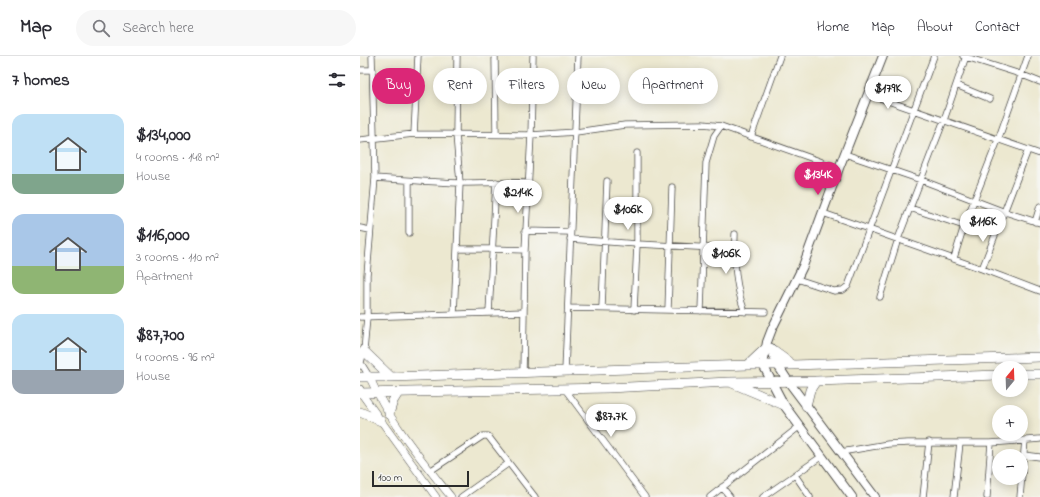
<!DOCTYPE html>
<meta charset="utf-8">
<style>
:root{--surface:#fff;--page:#f7f7f7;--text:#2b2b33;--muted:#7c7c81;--line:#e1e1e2;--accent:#db2777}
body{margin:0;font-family:"Indie Flower",sans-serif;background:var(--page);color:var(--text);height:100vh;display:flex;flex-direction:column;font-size:15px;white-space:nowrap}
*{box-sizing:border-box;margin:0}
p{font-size:13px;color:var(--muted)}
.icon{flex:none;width:22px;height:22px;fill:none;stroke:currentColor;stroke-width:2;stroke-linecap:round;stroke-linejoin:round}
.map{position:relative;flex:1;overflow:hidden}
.side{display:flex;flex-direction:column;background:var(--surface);width:360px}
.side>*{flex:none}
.banner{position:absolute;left:12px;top:12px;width:380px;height:36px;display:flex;gap:8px}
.needle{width:26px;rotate:19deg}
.tools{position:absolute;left:632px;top:305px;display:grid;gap:8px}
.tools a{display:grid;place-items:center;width:36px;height:36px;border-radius:50%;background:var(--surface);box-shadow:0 2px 10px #0003;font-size:20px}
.scale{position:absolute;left:12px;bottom:10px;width:97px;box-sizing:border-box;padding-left:4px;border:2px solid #2b2b2b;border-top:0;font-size:11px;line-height:14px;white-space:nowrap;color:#2b2b2b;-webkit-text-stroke:3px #f6f6f2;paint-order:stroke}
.price{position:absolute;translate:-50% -34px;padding:0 9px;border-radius:14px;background:#fff;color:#222;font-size:13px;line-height:26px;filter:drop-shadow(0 1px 2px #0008)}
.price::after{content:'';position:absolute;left:50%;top:24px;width:12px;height:9px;margin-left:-6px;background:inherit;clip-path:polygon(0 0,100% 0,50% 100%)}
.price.on{background:var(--accent);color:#fff}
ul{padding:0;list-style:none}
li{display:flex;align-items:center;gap:12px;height:100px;padding:0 12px}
li span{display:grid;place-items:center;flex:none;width:112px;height:80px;border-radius:12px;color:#555}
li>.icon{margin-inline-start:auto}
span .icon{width:48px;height:48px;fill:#fffc;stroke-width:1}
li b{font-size:17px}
h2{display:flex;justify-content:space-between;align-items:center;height:48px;padding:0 12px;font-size:17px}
.chip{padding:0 14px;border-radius:18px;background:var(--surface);box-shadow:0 2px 10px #0003;font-size:14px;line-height:36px}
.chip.on{background:var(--accent);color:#fff}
header{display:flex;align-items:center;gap:24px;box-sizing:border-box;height:56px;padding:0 20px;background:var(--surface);border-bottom:1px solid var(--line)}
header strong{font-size:19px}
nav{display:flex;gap:22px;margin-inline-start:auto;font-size:14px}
.search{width:280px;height:36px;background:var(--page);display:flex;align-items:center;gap:10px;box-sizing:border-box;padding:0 14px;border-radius:22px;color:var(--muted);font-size:15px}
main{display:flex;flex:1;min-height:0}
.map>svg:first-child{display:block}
</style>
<header>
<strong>Map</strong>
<div class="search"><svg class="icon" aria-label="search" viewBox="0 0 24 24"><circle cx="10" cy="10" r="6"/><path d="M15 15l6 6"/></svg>Search here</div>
<nav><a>Home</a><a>Map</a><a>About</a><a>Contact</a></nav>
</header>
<main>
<section class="side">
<h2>7 homes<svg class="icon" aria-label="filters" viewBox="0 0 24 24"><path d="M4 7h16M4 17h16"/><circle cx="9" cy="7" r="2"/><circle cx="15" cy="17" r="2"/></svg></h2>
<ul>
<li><span style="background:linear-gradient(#bfe0f5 75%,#7fa58c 0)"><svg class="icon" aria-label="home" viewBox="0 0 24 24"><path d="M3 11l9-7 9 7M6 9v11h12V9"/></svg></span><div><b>$134,000</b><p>4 rooms · 148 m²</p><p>House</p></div></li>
<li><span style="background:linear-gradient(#a9c7e8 65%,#8fb573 0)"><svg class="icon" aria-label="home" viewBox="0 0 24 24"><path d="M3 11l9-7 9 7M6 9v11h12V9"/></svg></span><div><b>$116,000</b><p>3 rooms · 110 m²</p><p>Apartment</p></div></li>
<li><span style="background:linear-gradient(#bfe0f5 70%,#9aa5b1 0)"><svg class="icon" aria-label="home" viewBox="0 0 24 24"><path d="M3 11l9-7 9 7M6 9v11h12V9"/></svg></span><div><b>$87,700</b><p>4 rooms · 96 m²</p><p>House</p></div></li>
</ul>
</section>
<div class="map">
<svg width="680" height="441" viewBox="0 0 680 441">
<rect width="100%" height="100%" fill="#f6f6f2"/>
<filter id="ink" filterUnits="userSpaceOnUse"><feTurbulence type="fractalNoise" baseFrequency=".025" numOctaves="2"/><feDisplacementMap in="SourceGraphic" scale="8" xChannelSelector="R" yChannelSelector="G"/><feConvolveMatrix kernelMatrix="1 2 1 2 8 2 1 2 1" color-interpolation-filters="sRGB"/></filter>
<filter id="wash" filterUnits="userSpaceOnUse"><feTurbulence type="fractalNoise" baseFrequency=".012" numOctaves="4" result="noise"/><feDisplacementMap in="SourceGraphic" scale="16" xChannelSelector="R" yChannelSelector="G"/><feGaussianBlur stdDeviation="0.9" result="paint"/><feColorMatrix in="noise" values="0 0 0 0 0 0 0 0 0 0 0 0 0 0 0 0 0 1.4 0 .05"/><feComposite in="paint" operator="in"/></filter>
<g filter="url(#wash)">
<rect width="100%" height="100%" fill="#ece8d0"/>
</g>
<g filter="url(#ink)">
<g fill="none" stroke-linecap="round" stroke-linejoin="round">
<g stroke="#484744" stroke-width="7">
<path id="minor" d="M 97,0 L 96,78 L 100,127 L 97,193
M 135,0 L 136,78
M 603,0 L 660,18 L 680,26
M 0,14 L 13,14
M 596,29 L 630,43
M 508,38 L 680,98
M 54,78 L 58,0
M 391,81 L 420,0
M 0,84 L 54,78 L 171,79 L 216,76 L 265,69 L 343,68 L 361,70 L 479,112
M 485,98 L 561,124 L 645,156 L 680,167
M 15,122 C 43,124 71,126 99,127 C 122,127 145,126 168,127
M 49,125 L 49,177
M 550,152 L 604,170
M 463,157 L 622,213 L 668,94
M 675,166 L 680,150
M 0,172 L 10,174
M 165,175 L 210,176
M 375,178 C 374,205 375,230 385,256
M 210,183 L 277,188 L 375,193
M 594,202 L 604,170 L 638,84 L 668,0
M 622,213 L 680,235
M 437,223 L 474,235 L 483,234 L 488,230 L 574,0
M 520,241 L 538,183 L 584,64 L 606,0
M 208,252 L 405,256
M 242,252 L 247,125
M 274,254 L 277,188 L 277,97
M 308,254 L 312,131
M 341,255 L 346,107 L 354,80 L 361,70
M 129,257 L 136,126
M 94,258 L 97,193 L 132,193 L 165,194
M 0,261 L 164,256
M 1,307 L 9,320
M 0,310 L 4,295 L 7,261 L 7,219 L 15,122 L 12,0
M 205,315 L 218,0
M 163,317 L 165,194 L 171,79 L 173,0
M 204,332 L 285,441
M 481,396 L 528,388 L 548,387 L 631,387 L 680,383
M 664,399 L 680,401
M 70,415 L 123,380 L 128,380 L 175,441
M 435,419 L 450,441
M 362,431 L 370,441
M 101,441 L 149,407
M 350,441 L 440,370
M 403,441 L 462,400
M 563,441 L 569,386
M 594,441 L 600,387
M 627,441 L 631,387
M 660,441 L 665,384"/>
</g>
<g stroke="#484744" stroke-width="8">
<path id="tertiary" d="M 9,320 C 29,365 61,403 91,441
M 0,333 L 1,337 L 76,441"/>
</g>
<g stroke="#484744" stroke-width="10">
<path id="secondary" d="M 411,292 L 417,308 L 428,325 L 515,441
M 492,441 L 424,349 L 403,309 L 407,286 L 412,273 L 443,210 L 479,112 L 523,0"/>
</g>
<g stroke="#484744" stroke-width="10">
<path id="primary" d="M 412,294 L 433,309
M 0,299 L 4,295 L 31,321
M 388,309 L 406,292
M 661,318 L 680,318
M 0,321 L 31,321 L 388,309 L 433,309 L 680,301
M 372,327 L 424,349
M 0,337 L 248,332 L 369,326 L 456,325 L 639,319
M 446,350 L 450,334 L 456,325
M 0,356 L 21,365
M 29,358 L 33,345 L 38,337"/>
</g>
<use href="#minor" stroke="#fff" stroke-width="5.5"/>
<use href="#tertiary" stroke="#fff" stroke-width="7"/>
<use href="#secondary" stroke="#fff" stroke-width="8"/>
<use href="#primary" stroke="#fff" stroke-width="9"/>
</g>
</g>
</svg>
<div class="tools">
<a><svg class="needle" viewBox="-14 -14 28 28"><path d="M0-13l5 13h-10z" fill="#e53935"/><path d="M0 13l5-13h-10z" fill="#7c7c81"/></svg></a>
<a>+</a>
<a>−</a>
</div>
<div class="scale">100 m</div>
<b class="price" style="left:528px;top:54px">$179K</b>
<b class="price on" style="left:458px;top:140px">$134K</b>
<b class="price" style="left:158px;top:158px">$214K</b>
<b class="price" style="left:268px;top:175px">$106K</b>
<b class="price" style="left:623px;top:187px">$116K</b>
<b class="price" style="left:366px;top:219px">$106K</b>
<b class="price" style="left:251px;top:382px">$87.7K</b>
<div class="banner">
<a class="chip on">Buy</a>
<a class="chip">Rent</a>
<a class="chip">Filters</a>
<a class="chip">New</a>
<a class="chip">Apartment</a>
</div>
</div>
</main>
